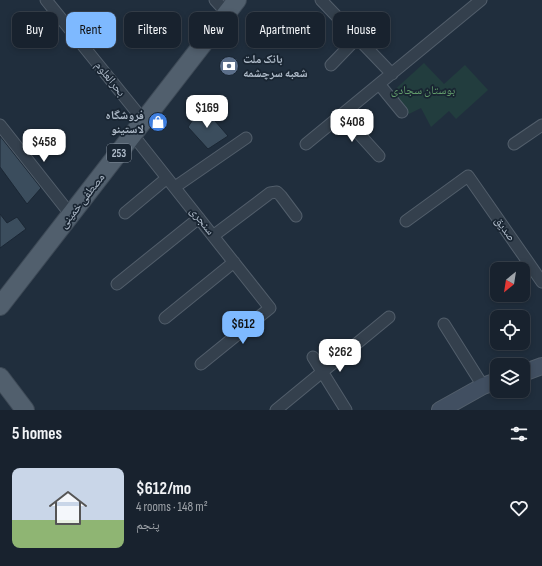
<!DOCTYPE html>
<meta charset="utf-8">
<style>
:root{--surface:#18222e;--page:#212a36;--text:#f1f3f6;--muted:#9fa4aa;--line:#363f4a;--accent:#7eb9ff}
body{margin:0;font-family:"Sofia Sans Condensed","Noto Naskh Arabic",sans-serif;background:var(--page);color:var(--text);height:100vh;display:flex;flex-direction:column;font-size:15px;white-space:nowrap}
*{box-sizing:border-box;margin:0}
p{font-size:13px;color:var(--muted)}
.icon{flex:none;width:22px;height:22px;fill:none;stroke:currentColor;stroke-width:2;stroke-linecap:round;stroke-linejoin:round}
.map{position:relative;height:410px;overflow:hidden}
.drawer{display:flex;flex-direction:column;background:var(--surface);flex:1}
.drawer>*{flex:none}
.banner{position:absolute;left:12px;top:12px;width:518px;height:36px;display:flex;gap:8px}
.needle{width:26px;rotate:210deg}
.controls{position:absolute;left:490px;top:262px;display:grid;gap:8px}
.controls a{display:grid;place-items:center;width:40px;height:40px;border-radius:8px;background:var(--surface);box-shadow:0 2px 6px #0003,0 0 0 1px var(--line);font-size:20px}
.price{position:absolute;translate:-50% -34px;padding:0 9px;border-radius:8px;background:#fff;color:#222;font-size:13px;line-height:26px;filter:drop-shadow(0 1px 2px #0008)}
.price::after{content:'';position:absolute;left:50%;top:24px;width:12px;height:9px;margin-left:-6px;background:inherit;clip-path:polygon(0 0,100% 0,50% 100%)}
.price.current{background:var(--accent);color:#111}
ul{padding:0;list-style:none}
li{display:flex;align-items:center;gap:12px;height:100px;padding:0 12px}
li span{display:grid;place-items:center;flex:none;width:112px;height:80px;border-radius:8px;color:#555}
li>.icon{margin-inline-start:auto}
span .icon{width:48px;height:48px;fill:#fffc;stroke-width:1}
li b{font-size:17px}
h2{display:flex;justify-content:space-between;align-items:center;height:48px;padding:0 12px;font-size:17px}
.pill{padding:0 14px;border-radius:8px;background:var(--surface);box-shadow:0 2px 6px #0003,0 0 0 1px var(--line);font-size:14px;line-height:36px}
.pill.current{background:var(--accent);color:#111}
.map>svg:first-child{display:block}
</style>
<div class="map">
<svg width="542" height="410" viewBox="0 0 542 410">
<rect width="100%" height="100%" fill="#202e3d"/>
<path fill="#223d3e" d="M 424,63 L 444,84 L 465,65 L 488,90 L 456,119 L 449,111 L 431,127 L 421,108 L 409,114 L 390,94 Z"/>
<path fill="#3b4d5d" stroke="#1b2734" d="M 202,106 L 228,136 L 208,149 L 188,127 Z
M 0,136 L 41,188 L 27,204 L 0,167 Z
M 0,214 L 7,223 L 17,217 L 26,229 L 0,248 Z"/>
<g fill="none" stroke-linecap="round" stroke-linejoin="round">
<g stroke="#525e6b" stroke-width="13">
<path id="street" d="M 46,0 L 144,121
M 215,0 L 227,13
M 321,0 L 392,74
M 331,65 L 357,38
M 379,84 L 402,112
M 342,115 L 379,156
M 0,125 L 71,215
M 133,135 L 270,308 L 201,364
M 306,144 L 481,0
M 514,144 L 542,125
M 175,187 L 246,138
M 125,213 L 167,178
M 406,221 L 468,176 L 542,282
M 213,236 L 270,193 L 277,192 L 281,196 L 296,216
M 117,284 L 199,218
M 165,318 L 234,262
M 444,324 L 483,386
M 313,357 L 346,410
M 276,410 L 389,317"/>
</g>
<g stroke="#525e6b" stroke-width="18">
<path id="secondary" d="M 523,373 L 542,366
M 440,410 L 483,386 L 497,381"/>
</g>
<g stroke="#3d4956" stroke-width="20">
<path id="primary" d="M 0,306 L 237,0
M 0,377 L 25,410"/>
</g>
<use href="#street" stroke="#34404d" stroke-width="11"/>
<use href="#secondary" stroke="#414f61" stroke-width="16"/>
<use href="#primary" stroke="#515f6d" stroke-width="18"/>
</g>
<defs>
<g id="bank-disc" transform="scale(1)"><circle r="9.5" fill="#5c6f8a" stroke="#192532"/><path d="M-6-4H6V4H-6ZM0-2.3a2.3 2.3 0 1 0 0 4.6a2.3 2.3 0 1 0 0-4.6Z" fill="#fff"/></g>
<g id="shop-disc" transform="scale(1)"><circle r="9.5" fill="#3f7fe0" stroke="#192532"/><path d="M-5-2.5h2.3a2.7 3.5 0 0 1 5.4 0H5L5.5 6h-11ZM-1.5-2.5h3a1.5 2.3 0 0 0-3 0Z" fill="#fff"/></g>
</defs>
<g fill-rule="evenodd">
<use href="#bank-disc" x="229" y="66"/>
<use href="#shop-disc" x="158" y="122"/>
</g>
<g text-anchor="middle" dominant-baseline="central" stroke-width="3.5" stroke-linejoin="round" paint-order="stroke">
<rect fill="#192532" stroke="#828e9c" stroke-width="1" x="107" y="144" width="24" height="18" rx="3"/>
<g font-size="11" font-weight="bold" fill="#afbbc9">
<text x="119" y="153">253</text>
</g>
<g font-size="12" font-weight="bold" fill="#afbbc9" stroke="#192532" text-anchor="start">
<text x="243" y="59">بانک ملت<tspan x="243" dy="14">شعبه سرچشمه</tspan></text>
<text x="144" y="115" text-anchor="end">فروشگاه<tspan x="144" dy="14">لاستینو</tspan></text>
</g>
<g font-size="12" fill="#afbbc9" stroke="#192532">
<text transform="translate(110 79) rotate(51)">بحرالعلوم</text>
<text transform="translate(82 201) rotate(-52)">مصطفی خمینی</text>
<text transform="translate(202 221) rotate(52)">سنجری</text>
<text transform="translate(505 229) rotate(55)">صدیق</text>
</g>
<g font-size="12" fill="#639d6c" stroke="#192532">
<text x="423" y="90">بوستان سجادی</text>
</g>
</g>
</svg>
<div class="controls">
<a><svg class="needle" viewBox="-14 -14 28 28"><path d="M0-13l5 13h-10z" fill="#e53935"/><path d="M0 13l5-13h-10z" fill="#9fa4aa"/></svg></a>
<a><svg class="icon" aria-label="locate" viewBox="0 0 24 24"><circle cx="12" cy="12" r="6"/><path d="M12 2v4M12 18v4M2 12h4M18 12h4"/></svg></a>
<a><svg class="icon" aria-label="layers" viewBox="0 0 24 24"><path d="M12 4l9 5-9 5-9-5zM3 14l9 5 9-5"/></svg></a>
</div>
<b class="price" style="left:207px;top:129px">$169</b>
<b class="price" style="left:352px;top:143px">$408</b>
<b class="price" style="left:44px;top:163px">$458</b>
<b class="price current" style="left:243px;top:345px">$612</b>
<b class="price" style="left:340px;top:373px">$262</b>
<div class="banner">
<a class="pill">Buy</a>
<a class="pill current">Rent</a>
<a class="pill">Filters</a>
<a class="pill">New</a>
<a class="pill">Apartment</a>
<a class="pill">House</a>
</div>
</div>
<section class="drawer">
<h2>5 homes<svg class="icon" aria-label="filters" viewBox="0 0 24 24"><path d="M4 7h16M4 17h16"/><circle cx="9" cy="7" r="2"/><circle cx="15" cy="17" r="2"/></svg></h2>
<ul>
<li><span style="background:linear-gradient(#c9d6e8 65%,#8fb573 0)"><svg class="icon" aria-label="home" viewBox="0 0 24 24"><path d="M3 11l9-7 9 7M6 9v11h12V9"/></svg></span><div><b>$612/mo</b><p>4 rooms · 148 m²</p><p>پنجم</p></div><svg class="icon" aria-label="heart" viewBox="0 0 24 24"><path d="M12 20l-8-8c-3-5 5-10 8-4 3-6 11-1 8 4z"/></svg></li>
</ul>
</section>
